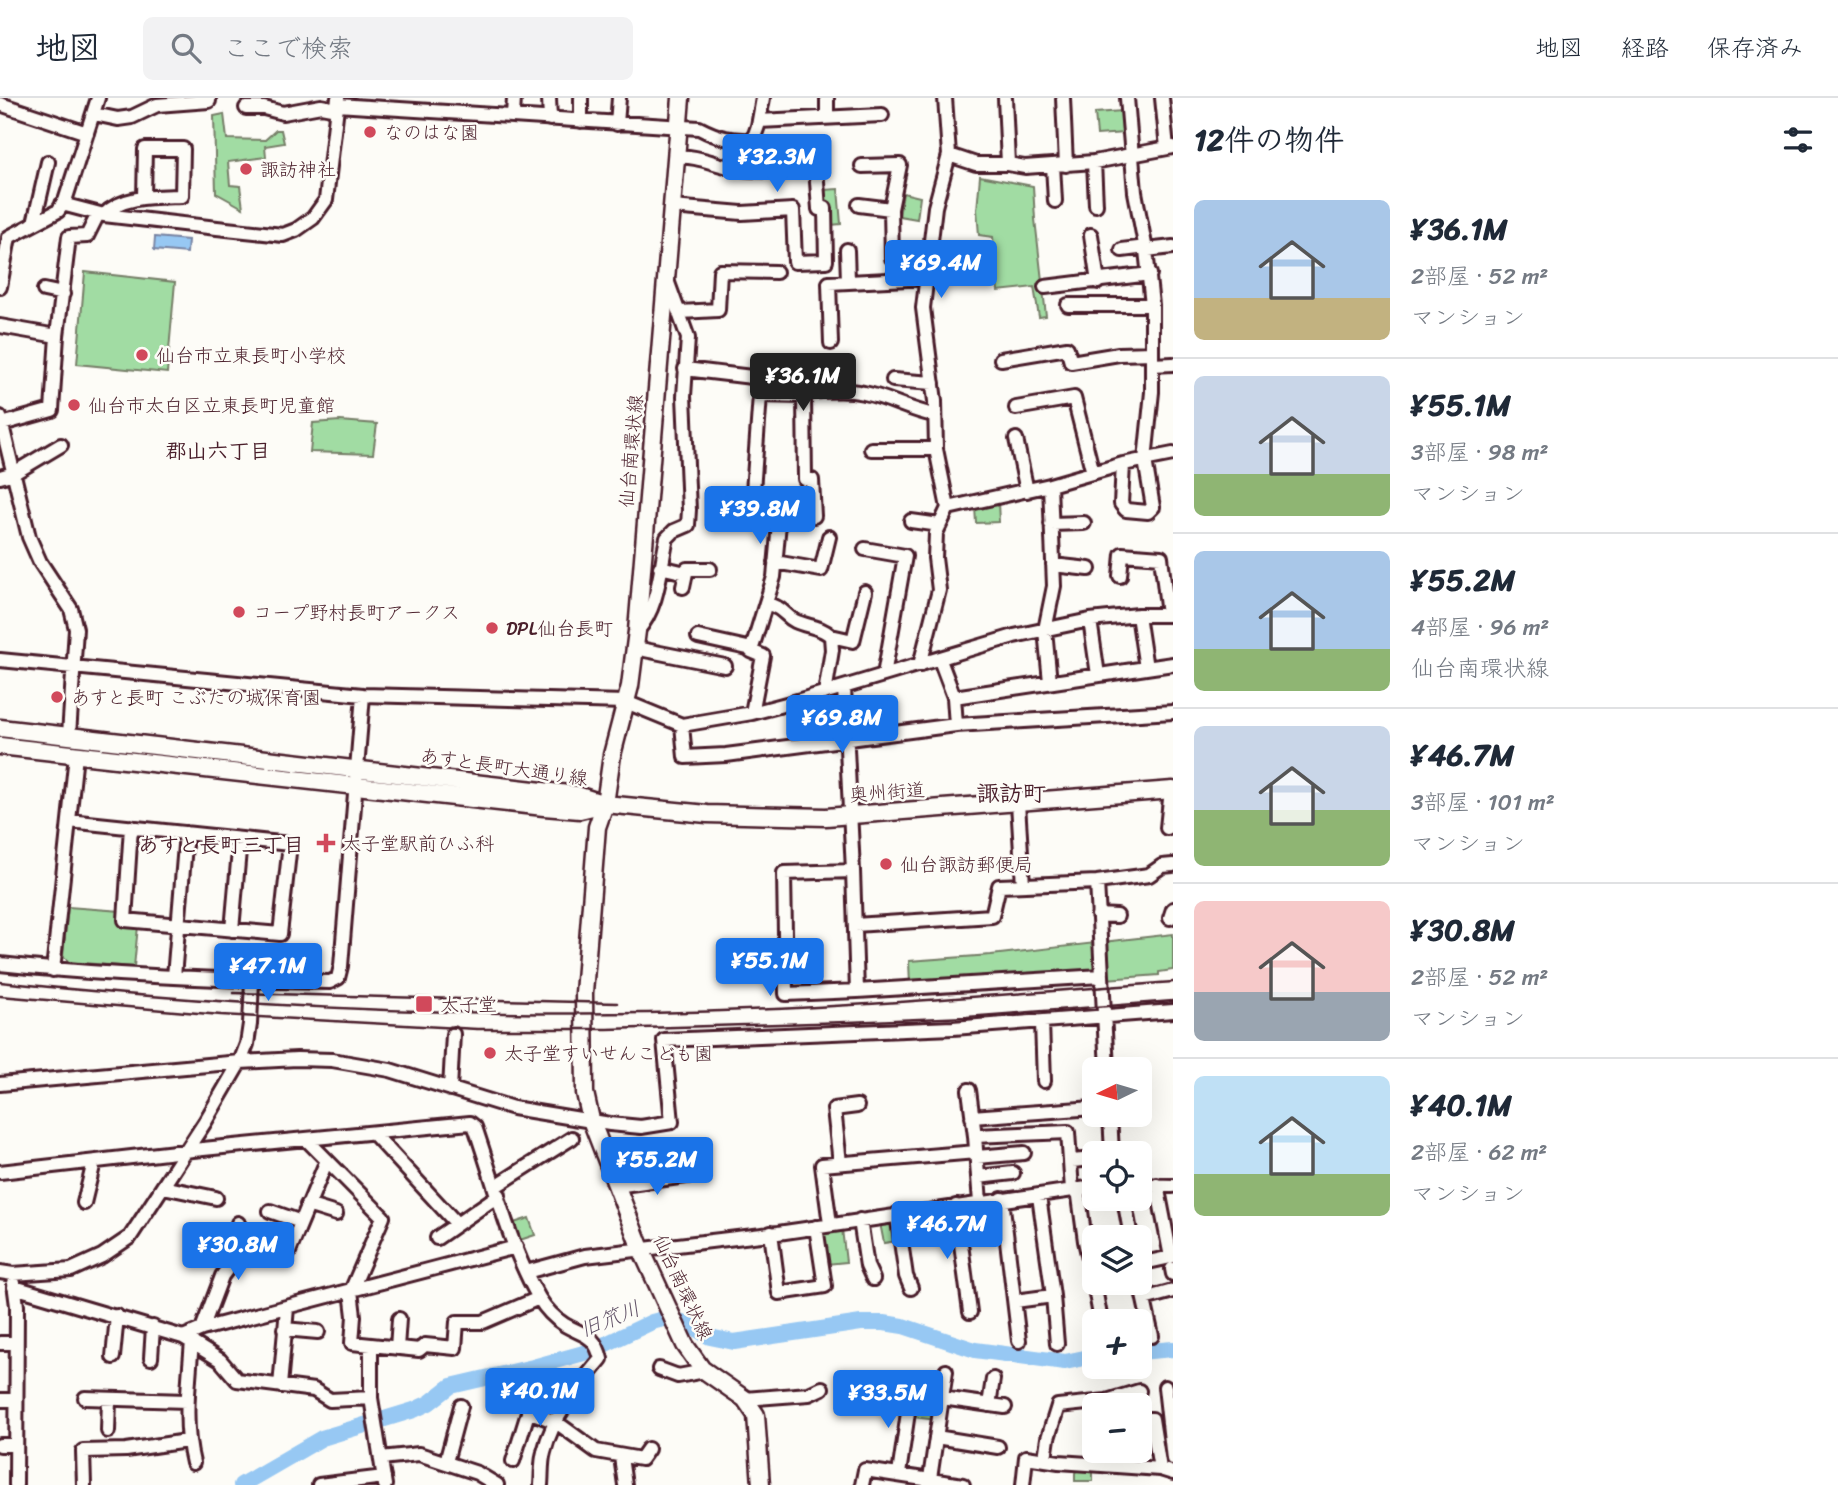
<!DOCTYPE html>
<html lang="ja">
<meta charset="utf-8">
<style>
:root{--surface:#fff;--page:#f2f2f3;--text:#1f2937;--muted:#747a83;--line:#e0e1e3;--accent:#1a73e8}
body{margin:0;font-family:Sriracha,"Klee One",sans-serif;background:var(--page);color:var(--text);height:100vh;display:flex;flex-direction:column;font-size:26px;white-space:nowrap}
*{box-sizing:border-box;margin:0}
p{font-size:23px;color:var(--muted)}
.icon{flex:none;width:38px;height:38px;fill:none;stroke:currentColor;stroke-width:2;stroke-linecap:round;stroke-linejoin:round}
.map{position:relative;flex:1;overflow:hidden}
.side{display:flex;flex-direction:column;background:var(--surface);width:665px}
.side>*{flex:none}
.needle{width:46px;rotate:265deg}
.buttons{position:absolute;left:1082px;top:959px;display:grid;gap:14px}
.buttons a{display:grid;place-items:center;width:70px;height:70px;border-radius:10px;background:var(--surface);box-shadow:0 7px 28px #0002;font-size:35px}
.price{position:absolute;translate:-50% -60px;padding:0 16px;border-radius:7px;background:var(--accent);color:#fff;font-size:23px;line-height:46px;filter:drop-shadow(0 2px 4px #0008)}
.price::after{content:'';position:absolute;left:50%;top:42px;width:21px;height:16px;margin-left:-10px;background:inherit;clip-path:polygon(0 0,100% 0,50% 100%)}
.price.on{background:#222;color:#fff}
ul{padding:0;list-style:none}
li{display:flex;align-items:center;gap:21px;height:175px;padding:0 21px}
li+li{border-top:2px solid var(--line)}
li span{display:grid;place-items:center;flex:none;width:196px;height:140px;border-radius:10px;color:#555}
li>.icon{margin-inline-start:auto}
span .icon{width:84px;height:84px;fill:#fffc;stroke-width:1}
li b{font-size:30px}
h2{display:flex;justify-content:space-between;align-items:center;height:84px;padding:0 21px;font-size:30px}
header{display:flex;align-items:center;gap:42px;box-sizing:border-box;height:98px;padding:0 35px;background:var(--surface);border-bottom:2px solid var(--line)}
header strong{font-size:33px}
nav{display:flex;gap:38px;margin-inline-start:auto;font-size:24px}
.search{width:490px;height:63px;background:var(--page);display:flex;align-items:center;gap:18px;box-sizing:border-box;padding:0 24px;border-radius:10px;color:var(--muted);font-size:26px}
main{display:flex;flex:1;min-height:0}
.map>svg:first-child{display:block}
</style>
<header>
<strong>地図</strong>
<div class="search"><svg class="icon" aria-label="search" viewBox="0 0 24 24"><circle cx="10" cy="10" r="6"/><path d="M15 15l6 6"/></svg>ここで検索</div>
<nav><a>地図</a><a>経路</a><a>保存済み</a></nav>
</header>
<main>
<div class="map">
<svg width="1173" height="1387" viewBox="0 0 1173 1387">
<rect width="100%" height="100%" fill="#fdfcf7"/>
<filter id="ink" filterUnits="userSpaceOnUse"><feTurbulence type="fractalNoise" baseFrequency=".0143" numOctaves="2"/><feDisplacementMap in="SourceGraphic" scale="14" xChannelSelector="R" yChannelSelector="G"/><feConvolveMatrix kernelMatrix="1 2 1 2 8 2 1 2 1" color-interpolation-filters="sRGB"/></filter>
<g filter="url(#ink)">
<path fill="#a1dca3" stroke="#767e67" stroke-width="2" d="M 1122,13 L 1124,35 L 1097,37 L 1095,15 Z
M 224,16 L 227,41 L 265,42 L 276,32 L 281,32 L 284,45 L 265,48 L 266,59 L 228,64 L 230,87 L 240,88 L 243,110 L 216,95 L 214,18 Z
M 980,78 L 1033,88 L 1035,121 L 1046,218 L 1039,219 L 1034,189 L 998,193 L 993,139 L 979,137 L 977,112 Z
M 838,91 L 841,126 L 831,127 L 829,107 L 824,102 L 824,92 Z
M 903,95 L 920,99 L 917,121 L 899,118 Z
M 85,174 L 175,184 L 167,275 L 77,266 Z
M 340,323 L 377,326 L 373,356 L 310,354 L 313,325 Z
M 998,404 L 999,424 L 976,425 L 975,409 Z
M 0,637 L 267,669 L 267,671 L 0,641 Z
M 68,809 L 121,813 L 120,826 L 138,828 L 134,869 L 69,864 L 63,858 Z
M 1173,836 L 1173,872 L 1159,874 L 1159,877 L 1106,881 L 1103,844 Z
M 1095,845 L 1097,869 L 1092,874 L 910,887 L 909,863 L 991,857 Z
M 529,1120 L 535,1137 L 520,1142 L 514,1125 Z
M 890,1122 L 895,1127 L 897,1143 L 884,1145 L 880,1125 Z
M 842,1131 L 846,1164 L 827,1166 L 823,1139 L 826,1133 Z
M 914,1300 L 933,1302 L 937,1309 L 936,1322 L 912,1319 Z
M 1078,1370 L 1093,1370 L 1093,1383 L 1075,1383 L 1075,1375 Z"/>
<path fill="#97c8f3" stroke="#7884a3" stroke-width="2" d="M 155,139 L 188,142 L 187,155 L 154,152 Z"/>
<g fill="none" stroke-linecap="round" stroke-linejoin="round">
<path stroke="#97c8f3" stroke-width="16" d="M 1139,1254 L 1173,1251
M 241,1387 L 322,1340 L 414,1312 L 429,1305 L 451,1288 L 533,1269 L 591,1253 L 652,1224 L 667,1220 L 686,1225 L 710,1239 L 734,1244 L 861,1225 L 884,1225 L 903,1228 L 975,1252 L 1065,1264 L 1094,1258"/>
<g stroke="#4a1f2b" stroke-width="18">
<path id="minor" d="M 549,0 L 550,21
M 581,0 L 581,23
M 827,0 L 827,20
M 945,0 L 949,57 L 935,109 L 923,210 L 935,303 L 936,351 L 948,410
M 1005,0 L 1008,66
M 1063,0 L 1066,67
M 1162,0 L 1167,50
M 0,6 L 87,35
M 337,7 L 699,30 C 718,40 732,43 753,42 L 758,28 L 763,0
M 246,10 L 264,10 L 283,15 L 321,8 L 337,11
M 94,16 L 118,21 L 132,19 L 157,7 L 209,3 L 209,0
M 513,18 L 514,0
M 759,23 L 882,17
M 617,26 L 619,0
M 949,57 L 976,66 L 1008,66 L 1025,69 L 1094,64 L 1173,49
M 1094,64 L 1096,107
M 1053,67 L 1055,103
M 862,68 L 900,67 L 891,111 L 892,160 L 929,160
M 62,106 L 104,117 L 217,130 L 283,137 L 296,132 L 313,120 L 326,102 L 338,0
M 859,107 L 891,111
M 672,109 L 742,115 L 793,112 L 795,164 L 826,163 L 825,110 L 819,111 L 816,70 C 789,71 762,75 735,70 C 714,67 698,57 677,59
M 104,117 C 122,97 157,99 182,98 L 183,51 L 145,51 L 144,99
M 34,125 L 48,64
M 1091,137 L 1098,184
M 847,152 L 848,183
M 1122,152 L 1146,149
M 1146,152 L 1173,149
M 0,189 L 9,139 L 58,113 L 65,103 L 98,0
M 1045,189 L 1150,176
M 44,192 L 63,196
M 1068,207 L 1152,207
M 680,214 L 718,212 L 720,173 L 776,174
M 0,228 L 57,238
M 831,245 L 829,185 L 927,180
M 1001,261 L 1067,250 L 1071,264 L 1119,256 L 1152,255
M 1152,267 L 1173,266
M 685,271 L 752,279 L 759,283 L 760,297 L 804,298 L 807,294 C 826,293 845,291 864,295 C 887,299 909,312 934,317
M 893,282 L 933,285
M 804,298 L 805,381 L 812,382 L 814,418
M 1016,310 L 1074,300 L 1093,375
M 0,319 L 29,439 L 40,464 L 71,511 L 76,531 L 69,637
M 2,326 L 52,312 L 57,238 L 69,139 L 87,138 L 98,116
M 1016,341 L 1027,393
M 871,351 L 936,351
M 1123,366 L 1121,406 L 1126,412 L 1148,414 L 1153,409 L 1145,362 L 1152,294 L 1152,207 L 1146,152 L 1135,94 L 1127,0
M 0,379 L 14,375 L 61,347
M 911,423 L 940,427
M 1051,426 L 1084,425
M 865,451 L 905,458 L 884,577
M 775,464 L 821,472 L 829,439
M 1053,467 L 1089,471
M 660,469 L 686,475 L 687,471 L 710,471
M 1120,478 L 1122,456 L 1161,459 L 1168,517
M 683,489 L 686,475
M 767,506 C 785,510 784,518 795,523 C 808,529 820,528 831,538 L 832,552 L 825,595
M 1090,522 L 1098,577
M 637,533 C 659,510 660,470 667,440 L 674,433 L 688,427 L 689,412 L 684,298 L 688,240 L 667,182
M 831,538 L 853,543 L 865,494
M 698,539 L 752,551
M 635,550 L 725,568
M 0,562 L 363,597 L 626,604 L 682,627 L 752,615 L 790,605 L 1014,538 L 1090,522 L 1138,517 L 1173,517
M 920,567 L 939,492 L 935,460 L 936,435 L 948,410 L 1050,387
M 1146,570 L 1173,566
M 1050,584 L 1045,532 L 1054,488 L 1050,387 L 1123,366 L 1173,356
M 844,589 L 853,773 L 784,775 L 786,896 L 857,893 L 853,773
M 954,599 L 1146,570 L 1138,517
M 752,615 L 763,558 L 751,553 L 774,479 L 779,425 L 751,421 L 760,297
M 682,627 L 685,659 L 726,657 L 956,627 L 954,599 L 940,562
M 956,627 L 1173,614
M 1018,705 L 1023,787
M 69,723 L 290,746 L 280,836 L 125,822 L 131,729
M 1167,730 L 1171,692
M 1097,784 L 1107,971
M 1098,817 L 1117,818
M 1170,820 L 1173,811
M 855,827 L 992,818 L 999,788 L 1097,784 L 1149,777 L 1162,768 L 1173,767
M 232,832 L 240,741
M 0,866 C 109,878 220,882 330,884 L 338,880 L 341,868 L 363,597
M 53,872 L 76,657
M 174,879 L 186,735
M 857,893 L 1101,878
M 1042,924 L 1044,983
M 0,986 L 240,964 L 297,961 L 332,962 L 390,972 L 513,1010 L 610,1026 L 641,1029 L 672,1024 L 664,942 L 953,930 L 1173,913
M 450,991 L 453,936
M 969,992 L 975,1038 L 980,1105
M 1110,1017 L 1112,1055
M 972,1019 L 1094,1010
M 373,1035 L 457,1126
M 975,1038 L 1068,1034 L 1072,1092
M 307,1042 L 383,1119 L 351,1193 L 354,1218 L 352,1245 L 419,1252 L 425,1247 L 455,1250 L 457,1224 L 483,1224 L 539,1200
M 977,1059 L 1024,1055
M 1072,1063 L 1094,1061
M 840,1065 L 834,1011 L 857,1008
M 0,1074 L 193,1052 L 470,1025 L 475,1029 C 494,1084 510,1150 539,1200 C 545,1210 554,1220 565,1227 C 584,1238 595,1236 601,1261 C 578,1288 552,1320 544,1354 C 541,1364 542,1376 541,1387
M 978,1079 L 1013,1075
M 1139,1087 L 1173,1088
M 496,1088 L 572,1040
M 616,1088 L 693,1077
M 163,1089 L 216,1100
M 1078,1091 L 1085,1143 L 1094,1183
M 1039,1098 L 1053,1198 L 1057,1246
M 1002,1101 L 1019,1243
M 1124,1101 L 1131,1139
M 84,1105 L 94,1064
M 307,1107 L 336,1116
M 956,1108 L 970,1214
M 270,1113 L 301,1124
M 897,1116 L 906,1178 L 911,1190
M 860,1122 L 867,1168 L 873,1181
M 830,1126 L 822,1067 L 976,1054
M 771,1135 L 779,1195 L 825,1188 L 816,1129
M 437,1140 L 499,1097
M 283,1155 L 288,1156 L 327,1062
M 1139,1166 L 1171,1159 L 1157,1087
M 1172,1171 L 1173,1176
M 0,1174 L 13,1176 L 71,1172 L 102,1158 L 130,1139 L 205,1024 L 240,964 L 247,946 L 250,926 L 252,883
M 526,1174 L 585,1158 L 778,1135 L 1094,1089
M 1139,1179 L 1152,1238
M 14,1185 L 17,1208 L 16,1387
M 1094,1185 L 1101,1223
M 14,1189 L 183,1239 L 220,1262 L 237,1282 L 314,1292 L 330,1302 L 371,1300
M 1144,1201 L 1173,1193
M 1015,1203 L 1053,1198
M 202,1231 L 222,1178 L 228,1170 L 238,1125
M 284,1231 L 318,1234
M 183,1239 L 202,1231 L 516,1149
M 192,1243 C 189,1284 183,1325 193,1365
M 0,1245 L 16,1245
M 371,1247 L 371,1300 L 385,1387
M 397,1250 L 399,1221
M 113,1259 L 117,1218
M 151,1260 L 153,1229
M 659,1271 L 678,1278 L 705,1273
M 883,1286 L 942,1300 L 1005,1309
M 280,1288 L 287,1210
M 1165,1289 L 1173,1361
M 85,1300 L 187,1303
M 745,1301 L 809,1296 L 822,1290
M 0,1302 L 15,1302
M 989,1307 L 993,1281
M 528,1313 L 556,1324 L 596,1353 L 641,1361 L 648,1351
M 1139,1321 L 1152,1321 L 1160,1371
M 108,1333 L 109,1301
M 936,1339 L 998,1349
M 0,1347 L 15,1347
M 621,1359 L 625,1387
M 381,1360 L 419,1356 L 477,1375 L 497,1387
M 1045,1360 L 1048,1340 L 1058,1308 L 1106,1303 L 1139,1293
M 513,1363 L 537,1286
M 446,1364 L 461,1308
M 899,1376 L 911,1294
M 84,1387 L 83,1353 L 126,1352 L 187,1343
M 319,1387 L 384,1379
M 862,1387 L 865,1372 L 963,1387
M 929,1387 L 946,1273
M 1023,1387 L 1026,1359 L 1059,1364 L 1160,1371 L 1173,1375"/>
</g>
<g stroke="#4a1f2b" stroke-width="21">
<path id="major" d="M 681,0 L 637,533 L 630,588 L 612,657 L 605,706 L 597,729 L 584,895 L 585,995 L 591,1022 L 641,1151 L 685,1247 L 702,1271 L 745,1301 L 756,1317 L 761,1387
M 0,630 L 577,697 L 605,706 L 707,716 L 826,719 L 1173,692
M 0,648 L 544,709 L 580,712 L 605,706"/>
</g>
<use href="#minor" stroke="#fdfcf7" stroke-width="12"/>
<use href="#major" stroke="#fdfcf7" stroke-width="16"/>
<path stroke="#4a1f2b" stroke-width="2.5" d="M 0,884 C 215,907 432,918 648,915 C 824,912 998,897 1173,884
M 233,895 L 617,905
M 0,898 L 221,917 L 477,931 L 607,931 L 848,924 L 967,919 L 1173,903"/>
</g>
</g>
<g fill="#d1495b" stroke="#fdfcf7" stroke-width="2.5">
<circle cx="370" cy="34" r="7"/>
<circle cx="246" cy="71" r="7"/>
<circle cx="142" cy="257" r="7"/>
<circle cx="74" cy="307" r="7"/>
<circle cx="239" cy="514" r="7"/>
<circle cx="492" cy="530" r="7"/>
<circle cx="57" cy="599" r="7"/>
<path d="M322.5 734.5h7v7h7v7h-7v7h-7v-7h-7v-7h7z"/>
<circle cx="886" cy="766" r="7"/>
<rect x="415" y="897" width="18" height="18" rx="3.5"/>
<circle cx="490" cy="955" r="7"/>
</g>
<g text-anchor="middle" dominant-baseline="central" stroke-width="5" stroke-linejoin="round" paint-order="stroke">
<g font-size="19" fill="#4a1f2b" stroke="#fdfcf7" text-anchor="start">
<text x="384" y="34">なのはな園</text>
<text x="260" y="71">諏訪神社</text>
<text x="156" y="257">仙台市立東長町小学校</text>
<text x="88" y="307">仙台市太白区立東長町児童館</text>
<text x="253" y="514">コープ野村長町アークス</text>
<text x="506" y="530">DPL仙台長町</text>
<text x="71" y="599">あすと長町 こぶたの城保育園</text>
<text x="342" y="745">太子堂駅前ひふ科</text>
<text x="900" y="766">仙台諏訪郵便局</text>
<text x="440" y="906">太子堂</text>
<text x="504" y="955">太子堂すいせんこども園</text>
</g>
<g font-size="19" fill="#4a1f2b" stroke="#fdfcf7">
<text transform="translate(631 353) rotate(-85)">仙台南環状線</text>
<text transform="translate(504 669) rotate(8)">あすと長町大通り線</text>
<text transform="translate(887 694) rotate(-4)">奥州街道</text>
<text transform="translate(683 1189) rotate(65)">仙台南環状線</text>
</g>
<g font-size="21" font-weight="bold" fill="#4a1f2b" stroke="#fdfcf7">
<text x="218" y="353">郡山六丁目</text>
<text x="221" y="747">あすと長町三丁目</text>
</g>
<g font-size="21" font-style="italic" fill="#615267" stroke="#fdfcf7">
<text transform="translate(610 1221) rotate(-22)">旧笊川</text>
</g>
<g font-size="23" font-weight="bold" fill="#4a1f2b" stroke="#fdfcf7">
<text x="1011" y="695">諏訪町</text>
</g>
</g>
</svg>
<div class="buttons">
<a><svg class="needle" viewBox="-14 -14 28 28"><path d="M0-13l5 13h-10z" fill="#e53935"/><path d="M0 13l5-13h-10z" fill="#747a83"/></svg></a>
<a><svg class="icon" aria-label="locate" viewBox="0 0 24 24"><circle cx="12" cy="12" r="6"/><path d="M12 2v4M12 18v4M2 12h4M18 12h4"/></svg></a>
<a><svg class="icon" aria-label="layers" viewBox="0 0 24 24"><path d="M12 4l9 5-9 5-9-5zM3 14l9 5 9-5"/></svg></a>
<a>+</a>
<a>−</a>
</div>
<b class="price" style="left:777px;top:96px">¥32.3M</b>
<b class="price" style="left:941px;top:202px">¥69.4M</b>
<b class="price on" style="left:803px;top:315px">¥36.1M</b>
<b class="price" style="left:760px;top:448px">¥39.8M</b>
<b class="price" style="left:842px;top:657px">¥69.8M</b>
<b class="price" style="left:770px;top:900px">¥55.1M</b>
<b class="price" style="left:268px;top:905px">¥47.1M</b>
<b class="price" style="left:657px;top:1099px">¥55.2M</b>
<b class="price" style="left:947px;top:1163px">¥46.7M</b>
<b class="price" style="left:238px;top:1184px">¥30.8M</b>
<b class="price" style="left:540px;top:1330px">¥40.1M</b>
<b class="price" style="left:888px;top:1332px">¥33.5M</b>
</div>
<section class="side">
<h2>12件の物件<svg class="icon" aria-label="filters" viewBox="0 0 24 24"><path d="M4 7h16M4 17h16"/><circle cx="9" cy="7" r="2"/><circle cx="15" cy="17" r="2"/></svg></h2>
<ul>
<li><span style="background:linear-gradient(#a9c7e8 70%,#c2b280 0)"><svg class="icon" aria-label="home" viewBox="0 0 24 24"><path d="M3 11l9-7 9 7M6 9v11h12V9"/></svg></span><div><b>¥36.1M</b><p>2部屋 · 52 m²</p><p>マンション</p></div></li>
<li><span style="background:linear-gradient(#c9d6e8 70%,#8fb573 0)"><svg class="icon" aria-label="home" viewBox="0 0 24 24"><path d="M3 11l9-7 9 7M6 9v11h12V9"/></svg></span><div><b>¥55.1M</b><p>3部屋 · 98 m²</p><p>マンション</p></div></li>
<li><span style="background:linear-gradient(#a9c7e8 70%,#8fb573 0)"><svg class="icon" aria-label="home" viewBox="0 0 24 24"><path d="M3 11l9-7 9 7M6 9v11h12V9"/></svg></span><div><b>¥55.2M</b><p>4部屋 · 96 m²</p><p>仙台南環状線</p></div></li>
<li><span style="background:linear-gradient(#c9d6e8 60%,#8fb573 0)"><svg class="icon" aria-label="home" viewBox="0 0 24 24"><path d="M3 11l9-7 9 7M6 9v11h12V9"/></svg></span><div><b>¥46.7M</b><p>3部屋 · 101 m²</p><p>マンション</p></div></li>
<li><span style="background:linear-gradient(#f6c9c9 65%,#9aa5b1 0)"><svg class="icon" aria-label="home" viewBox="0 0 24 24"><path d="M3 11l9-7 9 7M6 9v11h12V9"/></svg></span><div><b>¥30.8M</b><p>2部屋 · 52 m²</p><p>マンション</p></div></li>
<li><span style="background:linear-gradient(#bfe0f5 70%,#8fb573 0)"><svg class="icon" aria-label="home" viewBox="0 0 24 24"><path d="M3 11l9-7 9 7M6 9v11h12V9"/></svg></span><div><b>¥40.1M</b><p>2部屋 · 62 m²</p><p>マンション</p></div></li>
</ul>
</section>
</main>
